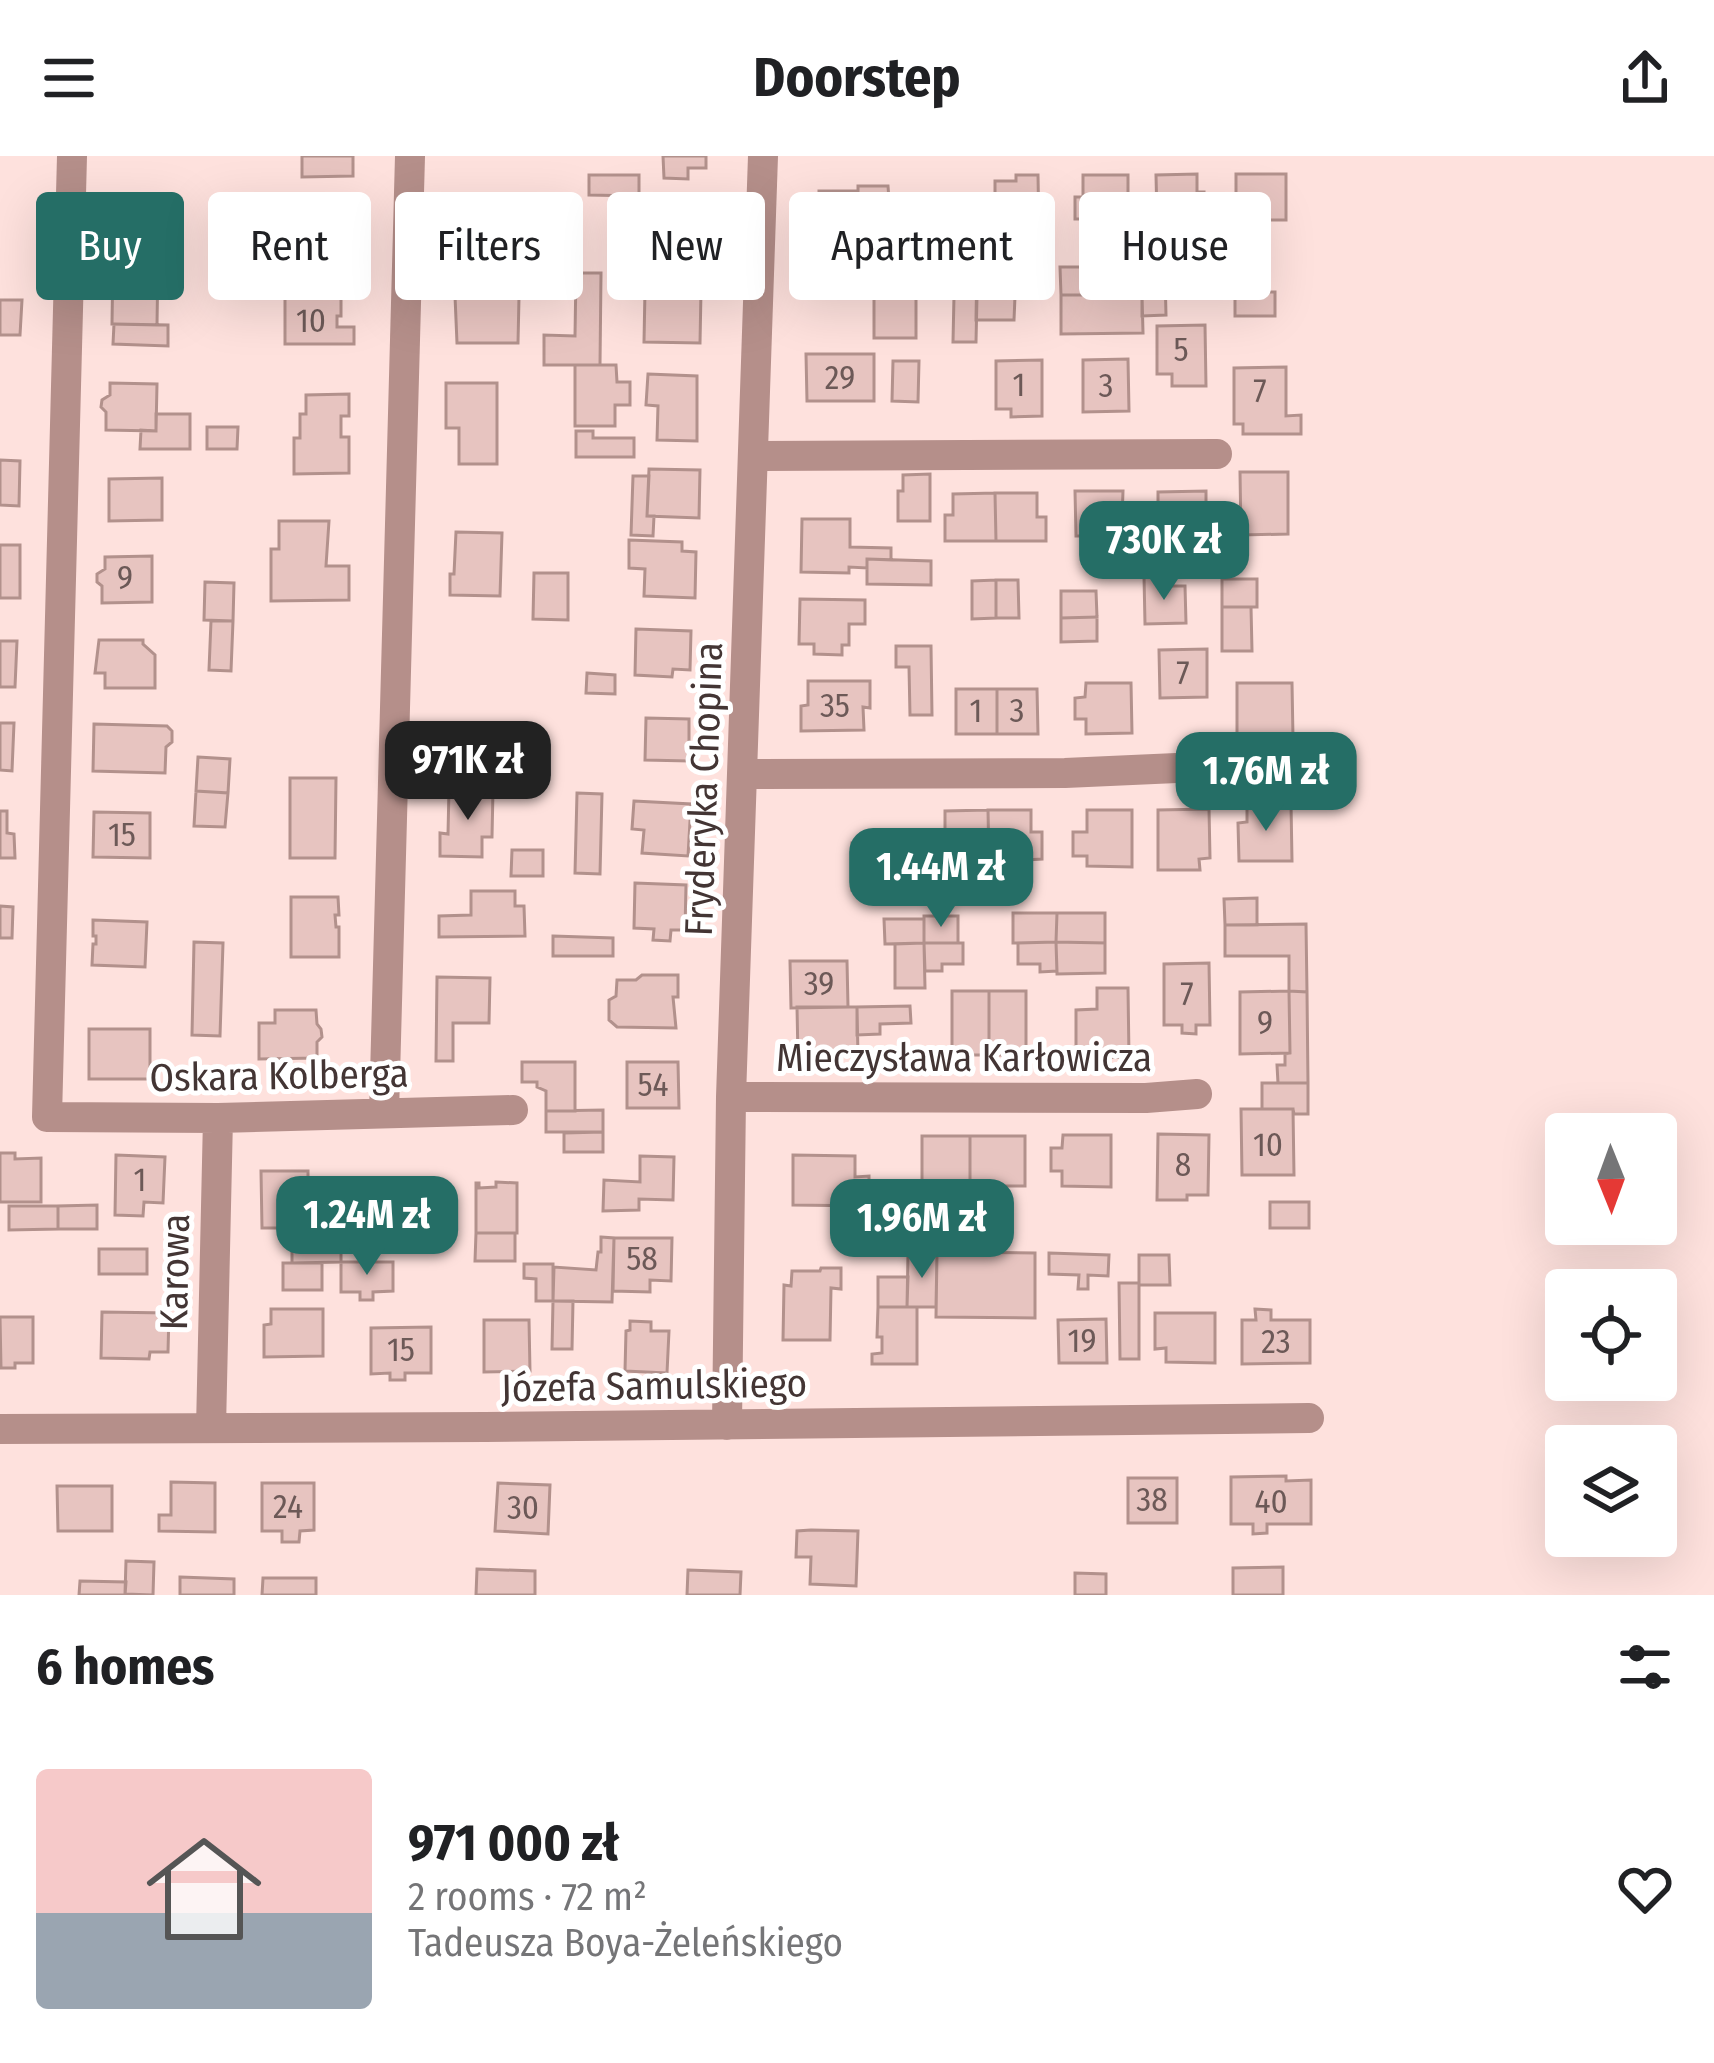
<!DOCTYPE html>
<meta charset="utf-8">
<style>
:root{--surface:#fff;--page:#f2f2f2;--text:#202124;--muted:#757577;--accent:#256e66}
body{margin:0;font-family:"Fira Sans Condensed",sans-serif;background:var(--page);color:var(--text);height:100vh;display:flex;flex-direction:column;font-size:45px;white-space:nowrap}
*{box-sizing:border-box;margin:0}
p{font-size:39px;color:var(--muted)}
.icon{flex:none;width:66px;height:66px;fill:none;stroke:currentColor;stroke-width:2;stroke-linecap:round;stroke-linejoin:round}
.map{position:relative;height:1439px;overflow:hidden}
.drawer{display:flex;flex-direction:column;background:var(--surface);flex:1}
.drawer>*{flex:none}
.hud{position:absolute;left:36px;top:36px;width:1644px;height:108px;display:flex;gap:24px}
.needle{width:78px;rotate:179deg}
.tools{position:absolute;left:1545px;top:957px;display:grid;gap:24px}
.tools a{display:grid;place-items:center;width:132px;height:132px;border-radius:12px;background:var(--surface);box-shadow:0 12px 48px #0002;font-size:60px}
.price{position:absolute;translate:-50% -102px;padding:0 27px;border-radius:24px;background:var(--accent);color:#fff;font-size:39px;line-height:78px;filter:drop-shadow(0 3px 6px #0008)}
.price::after{content:'';position:absolute;left:50%;top:72px;width:36px;height:27px;margin-left:-18px;background:inherit;clip-path:polygon(0 0,100% 0,50% 100%)}
.price.active{background:#222;color:#fff}
ul{padding:0;list-style:none}
li{display:flex;align-items:center;gap:36px;height:300px;padding:0 36px}
li span{display:grid;place-items:center;flex:none;width:336px;height:240px;border-radius:12px;color:#555}
li>.icon{margin-inline-start:auto}
span .icon{width:144px;height:144px;fill:#fffc;stroke-width:1}
li b{font-size:51px}
h2{display:flex;justify-content:space-between;align-items:center;height:144px;padding:0 36px;font-size:51px}
.pill{padding:0 42px;border-radius:12px;background:var(--surface);box-shadow:0 12px 48px #0002;font-size:42px;line-height:108px}
.pill.active{background:var(--accent);color:#fff}
header{display:flex;justify-content:space-between;align-items:center;height:156px;padding:0 36px;background:var(--surface);font-size:54px;font-weight:700}
.map>svg:first-child{display:block}
</style>
<header><svg class="icon" aria-label="menu" viewBox="0 0 24 24"><path d="M4 6h16M4 12h16M4 18h16"/></svg>Doorstep<svg class="icon" aria-label="share" viewBox="0 0 24 24"><path d="M12 15V3M7 8l5-5 5 5M5 13v7h14v-7"/></svg></header>
<div class="map">
<svg width="1714" height="1439" viewBox="0 0 1714 1439">
<rect width="100%" height="100%" fill="#fee1dd"/>
<path fill="#e7c4c0" stroke="#b2918c" stroke-width="3" d="M 302,0 L 353,0 L 353,20 L 302,21 Z
M 663,0 L 706,0 L 706,12 L 688,12 L 688,23 L 664,22 Z
M 1197,18 L 1197,36 L 1204,36 L 1204,59 L 1157,61 L 1156,19 Z
M 1236,18 L 1286,18 L 1286,64 L 1236,64 Z
M 589,19 L 639,19 L 639,40 L 589,39 Z
M 1016,19 L 1038,19 L 1039,77 L 1018,77 L 1019,83 L 995,83 L 995,25 L 1016,25 Z
M 1083,19 L 1128,19 L 1128,78 L 1084,78 L 1084,63 L 1075,63 L 1075,41 L 1083,41 Z
M 858,30 L 888,30 L 889,44 L 884,44 L 884,76 L 850,77 L 850,81 L 820,82 L 819,35 L 858,35 Z
M 884,44 L 905,44 L 905,84 L 884,84 Z
M 456,49 L 500,50 L 499,106 L 454,105 Z
M 653,55 L 697,56 L 696,80 L 704,80 L 703,105 L 653,104 Z
M 288,62 L 358,63 L 357,100 L 287,99 Z
M 113,101 L 158,102 L 157,169 L 112,168 Z
M 977,106 L 996,107 L 996,140 L 1015,140 L 1014,164 L 976,164 Z
M 1142,110 L 1158,110 L 1158,118 L 1165,118 L 1166,159 L 1142,160 Z
M 1060,111 L 1109,111 L 1109,139 L 1061,139 Z
M 576,117 L 601,117 L 600,209 L 544,209 L 544,179 L 575,180 Z
M 645,134 L 701,135 L 700,187 L 644,186 Z
M 1235,136 L 1275,136 L 1275,160 L 1235,160 Z
M 874,137 L 916,138 L 916,182 L 874,182 Z
M 1061,139 L 1142,139 L 1143,177 L 1061,178 Z
M 285,140 L 341,140 L 341,160 L 337,160 L 337,171 L 354,171 L 354,188 L 285,188 Z
M 455,140 L 519,141 L 518,187 L 457,187 Z
M 954,140 L 977,140 L 976,186 L 953,186 Z
M 0,144 L 22,144 L 20,179 L 0,179 Z
M 114,168 L 168,169 L 168,190 L 113,188 Z
M 1205,169 L 1206,230 L 1172,230 L 1172,218 L 1157,218 L 1157,170 Z
M 806,198 L 874,198 L 874,245 L 807,245 Z
M 1128,203 L 1129,255 L 1083,256 L 1083,204 Z
M 1042,204 L 1042,260 L 1011,261 L 1011,253 L 996,253 L 996,205 Z
M 893,205 L 919,205 L 918,246 L 892,245 Z
M 575,209 L 616,209 L 617,226 L 630,226 L 630,249 L 615,249 L 615,270 L 575,270 Z
M 1286,211 L 1286,260 L 1301,259 L 1301,278 L 1243,278 L 1243,268 L 1234,268 L 1234,212 Z
M 648,218 L 697,220 L 697,285 L 657,284 L 658,250 L 646,249 Z
M 110,227 L 157,228 L 156,275 L 106,274 L 106,256 L 101,251 L 102,244 L 110,239 Z
M 446,227 L 497,227 L 497,308 L 459,308 L 459,272 L 446,272 Z
M 349,238 L 349,260 L 341,260 L 341,281 L 349,281 L 349,317 L 294,318 L 294,282 L 300,282 L 300,258 L 306,258 L 306,239 Z
M 156,258 L 190,258 L 190,293 L 140,293 L 141,274 L 156,275 Z
M 207,271 L 238,271 L 237,293 L 207,293 Z
M 576,275 L 593,275 L 593,282 L 634,282 L 634,301 L 576,301 Z
M 0,304 L 20,305 L 19,350 L 0,349 Z
M 649,313 L 700,314 L 699,362 L 647,360 Z
M 1240,316 L 1288,316 L 1288,378 L 1241,379 Z
M 930,318 L 930,365 L 898,365 L 898,335 L 903,335 L 903,319 Z
M 633,320 L 649,320 L 647,360 L 654,360 L 653,380 L 631,379 Z
M 162,322 L 162,364 L 109,365 L 109,323 Z
M 1075,335 L 1123,335 L 1121,394 L 1098,394 L 1098,380 L 1076,380 Z
M 1206,335 L 1206,391 L 1158,391 L 1158,336 Z
M 995,337 L 996,385 L 945,385 L 945,359 L 953,359 L 953,338 Z
M 995,337 L 1037,337 L 1037,361 L 1046,361 L 1046,385 L 996,385 Z
M 802,363 L 850,363 L 850,391 L 891,392 L 891,404 L 867,403 L 867,412 L 849,411 L 849,417 L 801,416 Z
M 279,365 L 329,365 L 326,410 L 349,410 L 349,444 L 271,445 L 271,393 L 279,393 Z
M 456,376 L 502,377 L 500,440 L 450,439 L 450,418 L 454,418 Z
M 629,384 L 682,386 L 682,395 L 696,396 L 695,442 L 644,440 L 645,413 L 629,412 Z
M 0,389 L 20,389 L 20,442 L 0,442 Z
M 152,400 L 152,446 L 102,447 L 102,430 L 97,426 L 97,418 L 105,413 L 105,401 Z
M 867,403 L 931,405 L 931,429 L 867,428 Z
M 534,417 L 568,417 L 568,464 L 533,463 Z
M 1144,420 L 1160,420 L 1160,430 L 1185,430 L 1186,467 L 1145,468 Z
M 1222,423 L 1257,423 L 1257,451 L 1222,451 Z
M 996,424 L 1018,424 L 1019,462 L 996,462 Z
M 996,424 L 996,462 L 972,463 L 972,425 Z
M 205,426 L 234,427 L 233,465 L 204,464 Z
M 1061,435 L 1096,435 L 1097,461 L 1061,462 Z
M 800,443 L 865,444 L 865,468 L 849,468 L 849,489 L 842,489 L 842,499 L 814,498 L 814,488 L 799,488 Z
M 1222,451 L 1251,451 L 1252,495 L 1222,495 Z
M 1097,461 L 1097,485 L 1061,486 L 1061,462 Z
M 211,465 L 233,465 L 231,515 L 209,514 Z
M 636,473 L 691,475 L 690,514 L 673,513 L 672,521 L 635,519 Z
M 99,484 L 143,484 L 143,488 L 155,499 L 155,532 L 105,532 L 105,517 L 95,517 Z
M 0,485 L 17,485 L 15,531 L 0,531 Z
M 896,490 L 931,490 L 932,559 L 910,559 L 909,511 L 896,511 Z
M 1207,493 L 1207,541 L 1160,542 L 1159,494 Z
M 587,517 L 615,519 L 615,538 L 586,537 Z
M 808,525 L 870,525 L 870,552 L 863,551 L 864,574 L 801,575 L 801,550 L 808,549 Z
M 1086,527 L 1131,527 L 1132,577 L 1086,578 L 1086,563 L 1075,563 L 1075,542 L 1085,541 Z
M 1237,527 L 1292,527 L 1293,582 L 1288,582 L 1288,595 L 1242,595 L 1242,591 L 1237,591 Z
M 956,533 L 997,533 L 997,578 L 956,578 Z
M 997,533 L 1037,533 L 1038,578 L 997,578 Z
M 646,562 L 689,563 L 689,605 L 645,604 Z
M 0,567 L 14,567 L 12,615 L 0,614 Z
M 94,568 L 167,570 L 172,575 L 172,586 L 166,591 L 165,617 L 93,615 Z
M 198,601 L 230,603 L 228,637 L 196,635 Z
M 290,622 L 336,622 L 335,702 L 290,702 Z
M 449,633 L 493,634 L 492,681 L 482,681 L 482,701 L 440,700 L 440,677 L 448,678 Z
M 196,635 L 228,637 L 225,671 L 194,670 Z
M 577,637 L 602,638 L 600,718 L 575,717 Z
M 634,645 L 691,648 L 688,700 L 642,697 L 644,674 L 632,673 Z
M 1247,648 L 1291,648 L 1292,705 L 1239,705 L 1238,667 L 1247,666 Z
M 1209,653 L 1210,702 L 1199,703 L 1200,714 L 1158,714 L 1158,654 Z
M 988,654 L 1031,654 L 1031,676 L 1042,676 L 1042,703 L 989,706 Z
M 988,654 L 989,706 L 935,704 L 935,676 L 945,676 L 945,655 Z
M 1087,654 L 1132,654 L 1132,711 L 1087,710 L 1087,700 L 1073,700 L 1073,676 L 1087,676 Z
M 0,655 L 7,655 L 7,677 L 14,678 L 15,702 L 0,702 Z
M 94,656 L 150,657 L 150,702 L 93,701 Z
M 906,686 L 907,733 L 887,733 L 887,742 L 868,743 L 868,734 L 852,734 L 852,687 Z
M 512,694 L 543,694 L 543,720 L 511,720 Z
M 635,727 L 686,729 L 685,774 L 671,774 L 670,785 L 653,784 L 654,773 L 634,772 Z
M 471,735 L 515,735 L 515,750 L 524,750 L 525,780 L 439,781 L 439,760 L 471,759 Z
M 291,741 L 338,741 L 339,759 L 335,759 L 336,771 L 339,771 L 339,801 L 291,801 Z
M 1257,742 L 1257,769 L 1225,769 L 1224,743 Z
M 0,750 L 13,751 L 12,782 L 0,782 Z
M 1013,757 L 1057,757 L 1056,786 L 1013,787 Z
M 1057,757 L 1105,757 L 1105,787 L 1056,786 Z
M 924,760 L 958,760 L 958,787 L 924,787 Z
M 884,763 L 924,763 L 924,787 L 885,788 Z
M 93,764 L 147,766 L 145,811 L 92,809 L 93,788 L 96,788 L 96,780 L 93,780 Z
M 1306,768 L 1307,836 L 1289,835 L 1289,800 L 1225,800 L 1225,769 Z
M 553,780 L 613,782 L 613,800 L 553,800 Z
M 194,786 L 223,787 L 220,880 L 192,879 Z
M 1056,786 L 1105,787 L 1105,817 L 1057,818 Z
M 1056,786 L 1057,815 L 1040,816 L 1040,808 L 1018,808 L 1018,787 Z
M 924,787 L 925,832 L 895,832 L 895,788 Z
M 924,787 L 963,787 L 963,808 L 942,808 L 942,815 L 925,815 Z
M 790,805 L 847,805 L 848,851 L 791,852 Z
M 1209,807 L 1210,869 L 1196,869 L 1196,878 L 1182,877 L 1182,869 L 1164,869 L 1164,808 Z
M 642,819 L 678,819 L 678,841 L 673,841 L 676,872 L 617,871 L 609,864 L 609,844 L 616,840 L 617,824 L 636,824 Z
M 437,821 L 490,822 L 489,867 L 453,867 L 453,905 L 436,905 Z
M 1097,832 L 1128,832 L 1129,901 L 1076,902 L 1076,854 L 1097,853 Z
M 952,835 L 989,835 L 989,899 L 952,899 Z
M 989,835 L 1026,835 L 1026,899 L 989,899 Z
M 1289,835 L 1290,897 L 1240,898 L 1240,836 Z
M 1289,835 L 1307,836 L 1308,927 L 1278,927 L 1277,909 L 1285,909 L 1285,898 L 1290,897 Z
M 910,850 L 911,867 L 880,868 L 880,878 L 857,879 L 857,851 Z
M 797,851 L 857,851 L 858,900 L 798,901 Z
M 275,854 L 316,854 L 317,868 L 321,873 L 322,881 L 317,886 L 317,902 L 259,903 L 259,867 L 275,867 Z
M 89,873 L 150,873 L 150,923 L 89,923 Z
M 522,906 L 575,906 L 575,955 L 546,955 L 546,935 L 537,931 L 537,926 L 522,926 Z
M 627,906 L 678,906 L 679,952 L 627,952 Z
M 1262,927 L 1308,927 L 1308,958 L 1294,958 L 1293,953 L 1262,953 Z
M 1241,953 L 1293,953 L 1294,1019 L 1242,1019 Z
M 603,954 L 603,976 L 546,976 L 546,955 Z
M 603,976 L 603,996 L 564,996 L 564,977 Z
M 1158,978 L 1209,979 L 1208,1039 L 1187,1039 L 1187,1044 L 1157,1044 Z
M 1063,979 L 1111,979 L 1111,1031 L 1062,1030 L 1062,1015 L 1051,1015 L 1051,992 L 1062,992 Z
M 922,980 L 970,980 L 970,1039 L 922,1039 Z
M 970,980 L 1025,980 L 1025,1030 L 970,1030 Z
M 0,997 L 15,997 L 15,1003 L 41,1002 L 41,1046 L 0,1046 Z
M 116,999 L 165,1001 L 163,1047 L 144,1046 L 143,1060 L 115,1059 Z
M 793,999 L 855,1000 L 855,1021 L 869,1020 L 869,1050 L 793,1049 Z
M 640,1000 L 674,1001 L 673,1044 L 639,1043 L 639,1054 L 603,1055 L 604,1024 L 640,1026 Z
M 261,1015 L 308,1015 L 308,1072 L 262,1072 Z
M 496,1026 L 517,1027 L 517,1077 L 476,1077 L 476,1027 L 479,1027 L 479,1032 L 496,1031 Z
M 874,1042 L 908,1042 L 908,1047 L 927,1047 L 927,1067 L 907,1066 L 907,1087 L 879,1087 L 879,1066 L 874,1066 Z
M 1270,1046 L 1309,1046 L 1309,1072 L 1270,1072 Z
M 97,1049 L 97,1073 L 58,1073 L 58,1050 Z
M 9,1050 L 58,1050 L 58,1073 L 9,1074 Z
M 308,1070 L 326,1070 L 326,1090 L 341,1090 L 341,1106 L 292,1107 L 292,1072 L 308,1072 Z
M 476,1077 L 515,1077 L 515,1105 L 475,1105 Z
M 601,1081 L 614,1082 L 612,1146 L 553,1145 L 554,1111 L 596,1114 L 598,1096 L 601,1096 Z
M 614,1082 L 672,1082 L 671,1125 L 650,1124 L 650,1136 L 613,1135 Z
M 99,1093 L 147,1093 L 147,1118 L 99,1118 Z
M 937,1096 L 1035,1097 L 1035,1162 L 936,1161 Z
M 1049,1097 L 1109,1099 L 1108,1120 L 1088,1119 L 1088,1133 L 1078,1133 L 1079,1119 L 1049,1118 Z
M 908,1098 L 937,1098 L 936,1151 L 907,1151 Z
M 1139,1099 L 1169,1099 L 1170,1129 L 1139,1129 Z
M 341,1106 L 393,1106 L 393,1135 L 373,1136 L 373,1144 L 360,1144 L 360,1136 L 341,1136 Z
M 283,1107 L 322,1107 L 322,1134 L 283,1134 Z
M 524,1108 L 553,1108 L 553,1145 L 536,1145 L 536,1123 L 524,1122 Z
M 821,1112 L 841,1112 L 841,1133 L 831,1132 L 830,1184 L 783,1184 L 784,1129 L 791,1130 L 792,1115 L 820,1115 Z
M 878,1121 L 908,1121 L 907,1151 L 878,1151 Z
M 1119,1127 L 1139,1127 L 1139,1203 L 1120,1203 Z
M 553,1145 L 573,1145 L 572,1193 L 552,1193 Z
M 878,1151 L 917,1151 L 917,1208 L 872,1208 L 872,1198 L 882,1197 L 882,1181 L 877,1181 Z
M 271,1153 L 323,1153 L 323,1200 L 264,1201 L 264,1169 L 271,1168 Z
M 1255,1153 L 1271,1154 L 1271,1164 L 1310,1164 L 1310,1207 L 1242,1208 L 1242,1164 L 1256,1164 Z
M 102,1156 L 169,1157 L 168,1196 L 150,1196 L 149,1203 L 101,1202 Z
M 1155,1157 L 1215,1157 L 1215,1207 L 1166,1206 L 1166,1192 L 1155,1193 Z
M 0,1161 L 33,1161 L 33,1207 L 15,1207 L 15,1212 L 1,1212 Z
M 1106,1163 L 1107,1207 L 1059,1207 L 1058,1164 Z
M 484,1164 L 529,1164 L 530,1215 L 484,1216 Z
M 630,1165 L 651,1166 L 651,1175 L 669,1175 L 667,1217 L 625,1215 L 626,1175 L 630,1174 Z
M 431,1171 L 431,1217 L 405,1217 L 405,1224 L 390,1224 L 390,1217 L 371,1218 L 371,1172 Z
M 1286,1320 L 1286,1325 L 1311,1324 L 1311,1368 L 1267,1368 L 1267,1377 L 1253,1378 L 1253,1368 L 1231,1368 L 1231,1321 Z
M 1128,1322 L 1177,1322 L 1177,1367 L 1128,1367 Z
M 171,1326 L 215,1327 L 215,1376 L 159,1375 L 159,1359 L 171,1359 Z
M 262,1327 L 314,1327 L 314,1374 L 300,1375 L 299,1386 L 282,1386 L 282,1375 L 262,1375 Z
M 498,1327 L 550,1329 L 548,1378 L 495,1375 Z
M 57,1330 L 112,1330 L 112,1375 L 58,1375 Z
M 811,1374 L 858,1375 L 856,1430 L 810,1428 L 811,1401 L 796,1401 L 797,1375 Z
M 126,1405 L 154,1406 L 153,1439 L 125,1438 Z
M 1283,1411 L 1283,1439 L 1233,1439 L 1233,1412 Z
M 477,1413 L 535,1415 L 535,1439 L 476,1439 Z
M 688,1414 L 741,1416 L 740,1439 L 687,1439 Z
M 1075,1417 L 1106,1418 L 1106,1439 L 1075,1439 Z
M 180,1421 L 234,1423 L 234,1439 L 180,1439 Z
M 263,1422 L 316,1422 L 316,1439 L 262,1439 Z
M 80,1425 L 126,1426 L 125,1439 L 79,1439 Z"/>
<g fill="none" stroke-linecap="round" stroke-linejoin="round">
<path stroke="#b58f8a" stroke-width="30" d="M 72,0 L 47,961 L 218,962 L 513,954
M 755,300 L 1217,298
M 744,618 L 1065,617 L 1199,611
M 731,941 L 1146,942 L 1197,938
M 384,957 L 410,0
M 727,1269 L 731,941 L 763,0
M 211,1272 L 218,962
M 0,1273 L 485,1271 L 1309,1262"/>
</g>
<g text-anchor="middle" dominant-baseline="central" stroke-width="10" stroke-linejoin="round" paint-order="stroke">
<g font-size="33" fill="#6c5957">
<text x="311" y="165">10</text>
<text x="1181" y="194">5</text>
<text x="840" y="222">29</text>
<text x="1019" y="229">1</text>
<text x="1106" y="230">3</text>
<text x="1260" y="235">7</text>
<text x="125" y="422">9</text>
<text x="1183" y="517">7</text>
<text x="835" y="550">35</text>
<text x="976" y="555">1</text>
<text x="1017" y="555">3</text>
<text x="122" y="679">15</text>
<text x="819" y="828">39</text>
<text x="1187" y="838">7</text>
<text x="1265" y="867">9</text>
<text x="653" y="929">54</text>
<text x="1268" y="989">10</text>
<text x="1183" y="1009">8</text>
<text x="140" y="1024">1</text>
<text x="642" y="1103">58</text>
<text x="1082" y="1185">19</text>
<text x="1276" y="1186">23</text>
<text x="401" y="1194">15</text>
<text x="1152" y="1344">38</text>
<text x="1271" y="1346">40</text>
<text x="288" y="1351">24</text>
<text x="523" y="1352">30</text>
</g>
<g font-size="39" fill="#433534" stroke="#fff">
<text transform="translate(704 633) rotate(-88)">Fryderyka Chopina</text>
<text x="964" y="902">Mieczysława Karłowicza</text>
<text transform="translate(279 920) rotate(-1)">Oskara Kolberga</text>
<text transform="translate(175 1116) rotate(-89)">Karowa</text>
<text transform="translate(654 1230) rotate(-1)">Józefa Samulskiego</text>
</g>
</g>
</svg>
<div class="tools">
<a><svg class="needle" viewBox="-14 -14 28 28"><path d="M0-13l5 13h-10z" fill="#e53935"/><path d="M0 13l5-13h-10z" fill="#757577"/></svg></a>
<a><svg class="icon" aria-label="locate" viewBox="0 0 24 24"><circle cx="12" cy="12" r="6"/><path d="M12 2v4M12 18v4M2 12h4M18 12h4"/></svg></a>
<a><svg class="icon" aria-label="layers" viewBox="0 0 24 24"><path d="M12 4l9 5-9 5-9-5zM3 14l9 5 9-5"/></svg></a>
</div>
<b class="price" style="left:1164px;top:447px">730K zł</b>
<b class="price active" style="left:468px;top:667px">971K zł</b>
<b class="price" style="left:1266px;top:678px">1.76M zł</b>
<b class="price" style="left:941px;top:774px">1.44M zł</b>
<b class="price" style="left:367px;top:1122px">1.24M zł</b>
<b class="price" style="left:922px;top:1125px">1.96M zł</b>
<div class="hud">
<a class="pill active">Buy</a>
<a class="pill">Rent</a>
<a class="pill">Filters</a>
<a class="pill">New</a>
<a class="pill">Apartment</a>
<a class="pill">House</a>
</div>
</div>
<section class="drawer">
<h2>6 homes<svg class="icon" aria-label="filters" viewBox="0 0 24 24"><path d="M4 7h16M4 17h16"/><circle cx="9" cy="7" r="2"/><circle cx="15" cy="17" r="2"/></svg></h2>
<ul>
<li><span style="background:linear-gradient(#f6c9c9 60%,#9aa5b1 0)"><svg class="icon" aria-label="home" viewBox="0 0 24 24"><path d="M3 11l9-7 9 7M6 9v11h12V9"/></svg></span><div><b>971 000 zł</b><p>2 rooms · 72 m²</p><p>Tadeusza Boya-Żeleńskiego</p></div><svg class="icon" aria-label="heart" viewBox="0 0 24 24"><path d="M12 20l-8-8c-3-5 5-10 8-4 3-6 11-1 8 4z"/></svg></li>
</ul>
</section>
